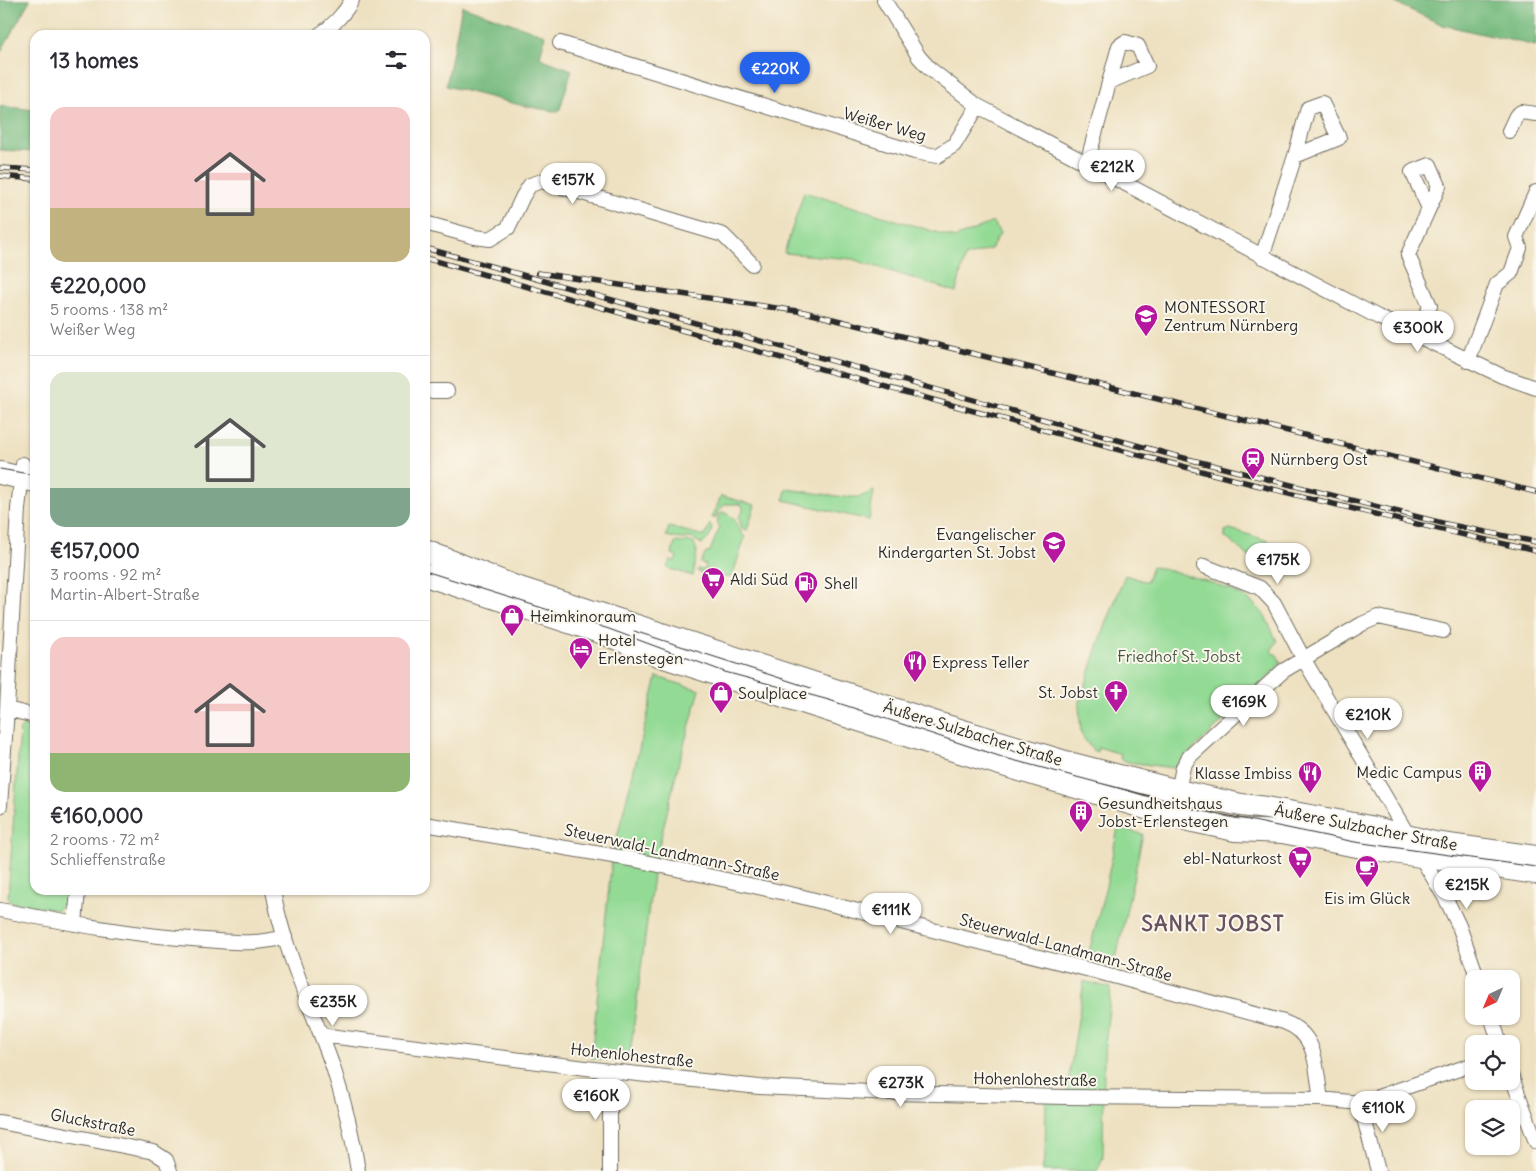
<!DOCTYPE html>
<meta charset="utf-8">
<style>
:root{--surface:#fff;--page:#f7f7f7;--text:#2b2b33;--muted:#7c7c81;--line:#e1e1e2;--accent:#2563eb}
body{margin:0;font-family:Delius,sans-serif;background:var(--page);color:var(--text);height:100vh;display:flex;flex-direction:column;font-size:19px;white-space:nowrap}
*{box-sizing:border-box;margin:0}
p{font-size:16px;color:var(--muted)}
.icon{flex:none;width:28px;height:28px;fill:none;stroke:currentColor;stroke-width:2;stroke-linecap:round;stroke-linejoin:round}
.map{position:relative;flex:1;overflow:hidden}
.details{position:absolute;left:30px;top:30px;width:400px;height:865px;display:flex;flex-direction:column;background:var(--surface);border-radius:15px;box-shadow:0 1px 4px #0004}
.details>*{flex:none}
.needle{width:32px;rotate:224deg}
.controls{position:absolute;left:1465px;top:970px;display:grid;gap:10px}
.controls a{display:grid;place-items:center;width:55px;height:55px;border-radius:10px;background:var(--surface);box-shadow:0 1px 4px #0004;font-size:25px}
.price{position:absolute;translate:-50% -42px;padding:0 11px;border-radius:18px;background:#fff;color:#222;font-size:16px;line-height:32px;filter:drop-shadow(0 1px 2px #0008)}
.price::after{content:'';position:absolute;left:50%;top:30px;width:15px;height:11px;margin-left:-8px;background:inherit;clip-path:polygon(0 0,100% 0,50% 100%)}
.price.selected{background:var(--accent);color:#fff}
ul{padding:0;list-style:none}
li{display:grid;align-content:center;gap:10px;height:265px;padding:0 20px}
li+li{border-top:1px solid var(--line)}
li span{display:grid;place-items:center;height:155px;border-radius:15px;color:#555}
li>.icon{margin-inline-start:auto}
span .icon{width:90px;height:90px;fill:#fffc;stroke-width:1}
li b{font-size:21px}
h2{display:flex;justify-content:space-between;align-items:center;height:60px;padding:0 20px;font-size:21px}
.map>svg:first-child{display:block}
</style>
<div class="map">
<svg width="1536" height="1171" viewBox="0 0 1536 1171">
<rect width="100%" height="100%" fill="#fbf7ec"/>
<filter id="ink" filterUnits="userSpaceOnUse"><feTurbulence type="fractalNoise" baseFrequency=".02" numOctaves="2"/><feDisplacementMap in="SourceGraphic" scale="10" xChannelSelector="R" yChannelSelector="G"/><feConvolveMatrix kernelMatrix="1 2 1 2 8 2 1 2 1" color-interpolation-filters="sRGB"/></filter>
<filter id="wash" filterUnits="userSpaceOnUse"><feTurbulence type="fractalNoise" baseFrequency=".0096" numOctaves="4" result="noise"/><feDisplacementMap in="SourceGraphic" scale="20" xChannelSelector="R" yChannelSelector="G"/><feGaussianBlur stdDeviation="1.12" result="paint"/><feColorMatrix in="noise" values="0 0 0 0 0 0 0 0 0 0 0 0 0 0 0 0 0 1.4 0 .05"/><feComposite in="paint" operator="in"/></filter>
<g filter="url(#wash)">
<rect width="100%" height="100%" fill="#eee1c1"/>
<path fill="#93da94" stroke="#5f8260" d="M 804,192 L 955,238 L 993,222 L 1000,233 L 991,249 L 965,257 L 956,292 L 852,259 L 784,253 Z
M 786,489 L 844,497 L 860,497 L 874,491 L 869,520 L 784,500 Z
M 721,496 L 755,505 L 747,530 L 742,529 L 740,521 L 738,518 L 743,511 L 743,507 L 740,504 L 725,504 L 717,513 L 716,518 L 712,518 Z
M 723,512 C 742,521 734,526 745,537 L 732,577 L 722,577 L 719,574 L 704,574 L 697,571 L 698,569 L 704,570 L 706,565 L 700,563 L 706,553 L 709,553 L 720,527 L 717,523 L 719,515 Z
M 710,524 L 712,527 C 711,536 709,539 702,544 L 691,538 L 680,539 L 666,536 L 669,527 L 705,536 Z
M 1230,529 L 1269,541 L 1262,567 L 1225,537 L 1225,531 Z
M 686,541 L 694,543 L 697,551 L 693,576 L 667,568 L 670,560 L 675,561 L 677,556 L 672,554 L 675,543 L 678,542 L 681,543 Z
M 1152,566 C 1183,575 1240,586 1260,610 C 1268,618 1272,632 1277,641 L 1271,651 L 1277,655 L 1281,663 L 1255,691 L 1173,768 L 1128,762 L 1120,759 L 1121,754 L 1098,747 L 1097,752 L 1092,750 L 1081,734 L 1079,705 L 1100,640 L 1125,575 L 1147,582 Z
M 657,677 L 700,690 L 679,762 L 654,867 L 629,1063 L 591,1058 L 612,857 Z
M 23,726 L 35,728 L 35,890 L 68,890 L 67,901 L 57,910 L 11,902 L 8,897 L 20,729 Z
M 1118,828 L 1143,834 L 1116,959 L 1089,952 L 1106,886 Z
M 1084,981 L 1111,988 L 1104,1057 L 1103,1157 L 1097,1171 L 1042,1171 L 1045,1156 L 1046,1097 L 1066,1097 Z"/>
<path fill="#76ba7e" stroke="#507254" d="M 0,0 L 30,0 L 0,53 Z
M 1389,0 L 1536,0 L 1536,46 L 1443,25 Z
M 462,6 L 545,35 L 540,58 L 572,70 L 559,112 L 524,106 L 446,86 Z
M 0,106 L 35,110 L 35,152 L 0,150 Z"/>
</g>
<g filter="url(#ink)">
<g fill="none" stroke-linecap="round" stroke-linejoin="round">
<g stroke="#6f6b60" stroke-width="16">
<path id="street" d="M 884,0 L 919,57 L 930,69 L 978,106 L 1378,317 L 1502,376 L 1536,388
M 319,35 C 332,27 345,13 352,0
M 560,43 L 915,152 L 937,156 L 954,145 L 978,106
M 1509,131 L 1516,116 L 1521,112 L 1536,114
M 1087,163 L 1119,46 L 1125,42 L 1138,46 L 1147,66 L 1109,82
M 425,223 L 475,237 L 490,239 L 508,228 L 523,196 L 530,185 L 542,181 L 723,235 L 752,264
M 1262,257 L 1295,156 L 1308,108 L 1322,103 L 1339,138 L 1295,156
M 1417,336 L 1430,306 L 1408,255 L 1439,186 L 1430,165 L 1412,172 L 1428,206
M 1468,361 L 1497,284 L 1511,273 L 1520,248 L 1516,237 L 1536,192
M 425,391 L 447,391
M 1204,566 L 1260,588 L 1274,603 L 1303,658 L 1447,901 L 1459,926 L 1478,979
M 7,709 L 35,716
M 1178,791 L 1183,767 L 1189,757 L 1283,671 L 1362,624 L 1378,617 L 1443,631
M 0,806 L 7,709 L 18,509 L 23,464
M 425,824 L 636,860 L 799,896 L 1098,972 L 1284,1022 C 1319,1035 1315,1067 1321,1099
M 273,890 C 284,952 312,1008 333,1067 C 344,1101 353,1136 358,1171
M 0,910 C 68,923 136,936 205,940 C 234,942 256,945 285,937
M 75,924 L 78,890
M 1491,1016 L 1500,1044
M 321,1035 L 610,1071 L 759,1087 L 893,1093 L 1066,1097 L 1321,1099 L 1360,1103 L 1474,1064
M 1511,1075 L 1536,1142
M 1360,1103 L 1378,1171
M 0,1122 L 154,1152 L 166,1160 L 170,1171
M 610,1171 L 610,1071"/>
</g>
<g stroke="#6f6b60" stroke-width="24">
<path id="primary" d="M 0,473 L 35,481
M 425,551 L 513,586 L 943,725 L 1072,764 L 1178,791 L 1241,805 L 1267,808 L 1370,827 L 1434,843 L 1536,857
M 425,575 L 603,633 L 655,654 L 787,697 L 937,745 L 1179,818 L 1235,830 L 1282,832 L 1373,849 L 1536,873"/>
</g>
<use href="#street" stroke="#fff" stroke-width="14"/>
<use href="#primary" stroke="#fff" stroke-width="22"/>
<path stroke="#2b2b2b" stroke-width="1" d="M 0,469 L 35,475
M 425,571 L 609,629 L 725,672 L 829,700 L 1005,758 L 1205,811 L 1355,842 L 1536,867
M 634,631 L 811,688
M 918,722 L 1049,762"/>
<g stroke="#2b2b2b" stroke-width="5.5">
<path id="rail" d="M 0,168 L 35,170
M 0,176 L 35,179
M 425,248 L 1172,455 L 1446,524 L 1536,542
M 425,258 C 794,361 1162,469 1536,551
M 538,273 L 804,312 L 1536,492"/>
</g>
<use href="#rail" stroke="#fbf7ec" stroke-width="4" stroke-dasharray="11" stroke-linecap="butt"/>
</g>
</g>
<defs>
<g id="school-pin" transform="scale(1.25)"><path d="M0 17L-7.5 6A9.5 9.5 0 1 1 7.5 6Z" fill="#b5179e" stroke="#fbf7ec"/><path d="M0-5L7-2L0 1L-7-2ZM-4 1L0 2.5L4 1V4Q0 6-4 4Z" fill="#fff"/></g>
<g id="station-pin" transform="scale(1.25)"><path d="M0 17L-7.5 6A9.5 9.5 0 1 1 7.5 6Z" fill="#b5179e" stroke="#fbf7ec"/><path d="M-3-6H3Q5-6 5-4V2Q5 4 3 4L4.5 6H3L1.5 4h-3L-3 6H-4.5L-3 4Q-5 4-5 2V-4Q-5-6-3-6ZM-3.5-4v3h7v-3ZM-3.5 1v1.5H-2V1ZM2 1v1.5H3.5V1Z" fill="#fff"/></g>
<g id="supermarket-pin" transform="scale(1.25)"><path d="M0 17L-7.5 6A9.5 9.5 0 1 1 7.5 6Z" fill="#b5179e" stroke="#fbf7ec"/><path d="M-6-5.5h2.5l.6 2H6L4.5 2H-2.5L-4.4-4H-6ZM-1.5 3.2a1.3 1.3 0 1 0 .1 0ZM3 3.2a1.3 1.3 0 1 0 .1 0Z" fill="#fff"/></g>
<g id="fuel-pin" transform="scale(1.25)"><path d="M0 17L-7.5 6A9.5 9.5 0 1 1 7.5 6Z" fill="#b5179e" stroke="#fbf7ec"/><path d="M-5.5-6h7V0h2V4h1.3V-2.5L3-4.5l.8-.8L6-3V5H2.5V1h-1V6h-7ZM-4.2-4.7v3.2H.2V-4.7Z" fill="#fff"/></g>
<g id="shop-pin" transform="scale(1.25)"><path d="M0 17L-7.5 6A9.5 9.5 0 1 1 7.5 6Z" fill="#b5179e" stroke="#fbf7ec"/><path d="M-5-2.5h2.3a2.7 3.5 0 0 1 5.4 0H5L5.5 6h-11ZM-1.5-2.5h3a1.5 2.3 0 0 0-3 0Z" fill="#fff"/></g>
<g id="hotel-pin" transform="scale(1.25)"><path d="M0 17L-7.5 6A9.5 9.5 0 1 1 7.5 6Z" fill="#b5179e" stroke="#fbf7ec"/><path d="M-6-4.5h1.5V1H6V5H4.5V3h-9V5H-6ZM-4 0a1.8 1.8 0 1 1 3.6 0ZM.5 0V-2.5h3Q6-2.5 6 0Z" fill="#fff"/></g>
<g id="restaurant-pin" transform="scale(1.25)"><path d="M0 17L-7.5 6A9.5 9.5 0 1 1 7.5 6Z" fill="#b5179e" stroke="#fbf7ec"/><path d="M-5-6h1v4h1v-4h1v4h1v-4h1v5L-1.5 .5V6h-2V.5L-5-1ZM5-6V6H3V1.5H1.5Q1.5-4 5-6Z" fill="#fff"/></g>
<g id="church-pin" transform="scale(1.25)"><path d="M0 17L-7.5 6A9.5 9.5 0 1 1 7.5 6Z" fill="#b5179e" stroke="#fbf7ec"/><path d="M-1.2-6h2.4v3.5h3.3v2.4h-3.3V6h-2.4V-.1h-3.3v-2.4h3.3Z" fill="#fff"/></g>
<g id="building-pin" transform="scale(1.25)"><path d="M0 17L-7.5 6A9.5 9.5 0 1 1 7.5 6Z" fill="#b5179e" stroke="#fbf7ec"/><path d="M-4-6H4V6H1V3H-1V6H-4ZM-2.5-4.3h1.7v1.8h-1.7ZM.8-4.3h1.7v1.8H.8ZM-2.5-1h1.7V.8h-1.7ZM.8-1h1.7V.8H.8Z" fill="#fff"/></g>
<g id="cafe-pin" transform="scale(1.25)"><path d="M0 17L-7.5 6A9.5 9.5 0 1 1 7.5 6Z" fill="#b5179e" stroke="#fbf7ec"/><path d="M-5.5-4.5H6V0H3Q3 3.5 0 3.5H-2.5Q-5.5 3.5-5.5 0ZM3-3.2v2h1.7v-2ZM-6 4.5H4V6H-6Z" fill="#fff"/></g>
</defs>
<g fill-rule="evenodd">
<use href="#school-pin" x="1146" y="316"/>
<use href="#station-pin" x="1253" y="459"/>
<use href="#school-pin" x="1054" y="543"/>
<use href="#supermarket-pin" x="713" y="579"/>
<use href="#fuel-pin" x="806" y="583"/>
<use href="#shop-pin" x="512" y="616"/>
<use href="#hotel-pin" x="581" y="649"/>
<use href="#restaurant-pin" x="915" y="662"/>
<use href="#church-pin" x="1116" y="692"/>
<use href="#shop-pin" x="721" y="693"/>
<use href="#building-pin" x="1480" y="772"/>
<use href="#restaurant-pin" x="1310" y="773"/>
<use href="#building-pin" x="1081" y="812"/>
<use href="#supermarket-pin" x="1300" y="858"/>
<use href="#cafe-pin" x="1367" y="867"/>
</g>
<g text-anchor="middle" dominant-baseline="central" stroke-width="4" stroke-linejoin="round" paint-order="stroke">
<g font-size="16" fill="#2b2b2b" stroke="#fbf7ec">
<text transform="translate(885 124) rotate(16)">Weißer Weg</text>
<text transform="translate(973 733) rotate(17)">Äußere Sulzbacher Straße</text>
<text transform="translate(1366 827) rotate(11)">Äußere Sulzbacher Straße</text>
<text transform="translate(672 852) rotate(12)">Steuerwald-Landmann-Straße</text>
<text transform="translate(1066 947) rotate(15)">Steuerwald-Landmann-Straße</text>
<text transform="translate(632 1055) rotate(6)">Hohenlohestraße</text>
<text transform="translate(1035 1079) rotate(1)">Hohenlohestraße</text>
<text transform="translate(93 1122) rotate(11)">Gluckstraße</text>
</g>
<g font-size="16" fill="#2b2b2b" stroke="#fbf7ec" text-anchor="start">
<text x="1164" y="307">MONTESSORI<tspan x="1164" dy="18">Zentrum Nürnberg</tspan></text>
<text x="1270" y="459">Nürnberg Ost</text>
<text x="1036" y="534" text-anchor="end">Evangelischer<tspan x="1036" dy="18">Kindergarten St. Jobst</tspan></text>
<text x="730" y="579">Aldi Süd</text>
<text x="824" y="583">Shell</text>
<text x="530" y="616">Heimkinoraum</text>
<text x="598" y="640">Hotel<tspan x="598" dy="18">Erlenstegen</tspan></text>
<text x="932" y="662">Express Teller</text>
<text x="1098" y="692" text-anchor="end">St. Jobst</text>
<text x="738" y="693">Soulplace</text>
<text x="1462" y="772" text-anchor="end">Medic Campus</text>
<text x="1292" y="773" text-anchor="end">Klasse Imbiss</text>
<text x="1098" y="803">Gesundheitshaus<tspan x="1098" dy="18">Jobst-Erlenstegen</tspan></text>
<text x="1282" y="858" text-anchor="end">ebl-Naturkost</text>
<text x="1367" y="898" text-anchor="middle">Eis im Glück</text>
</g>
<g font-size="16" fill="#455745" stroke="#fbf7ec">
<text x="1179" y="656">Friedhof St. Jobst</text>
</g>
<g font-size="21" font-weight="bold" letter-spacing="1" fill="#695361" stroke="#fbf7ec">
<text x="1213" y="923">SANKT JOBST</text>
</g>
</g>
</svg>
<div class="controls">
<a><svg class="needle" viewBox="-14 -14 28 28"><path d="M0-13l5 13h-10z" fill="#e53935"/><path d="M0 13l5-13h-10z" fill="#7c7c81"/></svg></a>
<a><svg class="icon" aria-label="locate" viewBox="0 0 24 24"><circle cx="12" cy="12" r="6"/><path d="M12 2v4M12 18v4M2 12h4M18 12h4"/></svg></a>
<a><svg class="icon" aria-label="layers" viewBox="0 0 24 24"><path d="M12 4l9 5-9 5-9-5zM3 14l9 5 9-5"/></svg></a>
</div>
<b class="price selected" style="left:775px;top:94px">€220K</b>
<b class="price" style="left:1112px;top:192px">€212K</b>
<b class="price" style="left:573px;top:205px">€157K</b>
<b class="price" style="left:1418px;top:353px">€300K</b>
<b class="price" style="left:1278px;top:585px">€175K</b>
<b class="price" style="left:1244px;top:727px">€169K</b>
<b class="price" style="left:1368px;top:740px">€210K</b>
<b class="price" style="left:1467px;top:910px">€215K</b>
<b class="price" style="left:891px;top:935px">€111K</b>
<b class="price" style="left:333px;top:1027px">€235K</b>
<b class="price" style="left:901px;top:1108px">€273K</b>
<b class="price" style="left:596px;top:1121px">€160K</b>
<b class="price" style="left:1383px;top:1133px">€110K</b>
<section class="details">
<h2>13 homes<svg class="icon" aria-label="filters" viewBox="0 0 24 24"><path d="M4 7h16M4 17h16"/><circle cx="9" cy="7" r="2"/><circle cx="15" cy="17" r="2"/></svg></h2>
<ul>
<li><span style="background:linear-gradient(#f6c9c9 65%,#c2b280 0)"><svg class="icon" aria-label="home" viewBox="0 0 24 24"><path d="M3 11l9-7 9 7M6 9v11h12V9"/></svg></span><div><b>€220,000</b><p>5 rooms · 138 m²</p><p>Weißer Weg</p></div></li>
<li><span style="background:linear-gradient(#dfe7d0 75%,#7fa58c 0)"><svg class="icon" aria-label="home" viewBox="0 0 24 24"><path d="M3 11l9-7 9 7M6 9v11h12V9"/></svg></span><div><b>€157,000</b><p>3 rooms · 92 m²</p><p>Martin-Albert-Straße</p></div></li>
<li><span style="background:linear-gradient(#f6c9c9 75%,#8fb573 0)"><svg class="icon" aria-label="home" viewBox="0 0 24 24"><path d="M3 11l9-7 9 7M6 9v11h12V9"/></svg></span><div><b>€160,000</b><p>2 rooms · 72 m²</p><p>Schlieffenstraße</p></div></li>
</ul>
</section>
</div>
